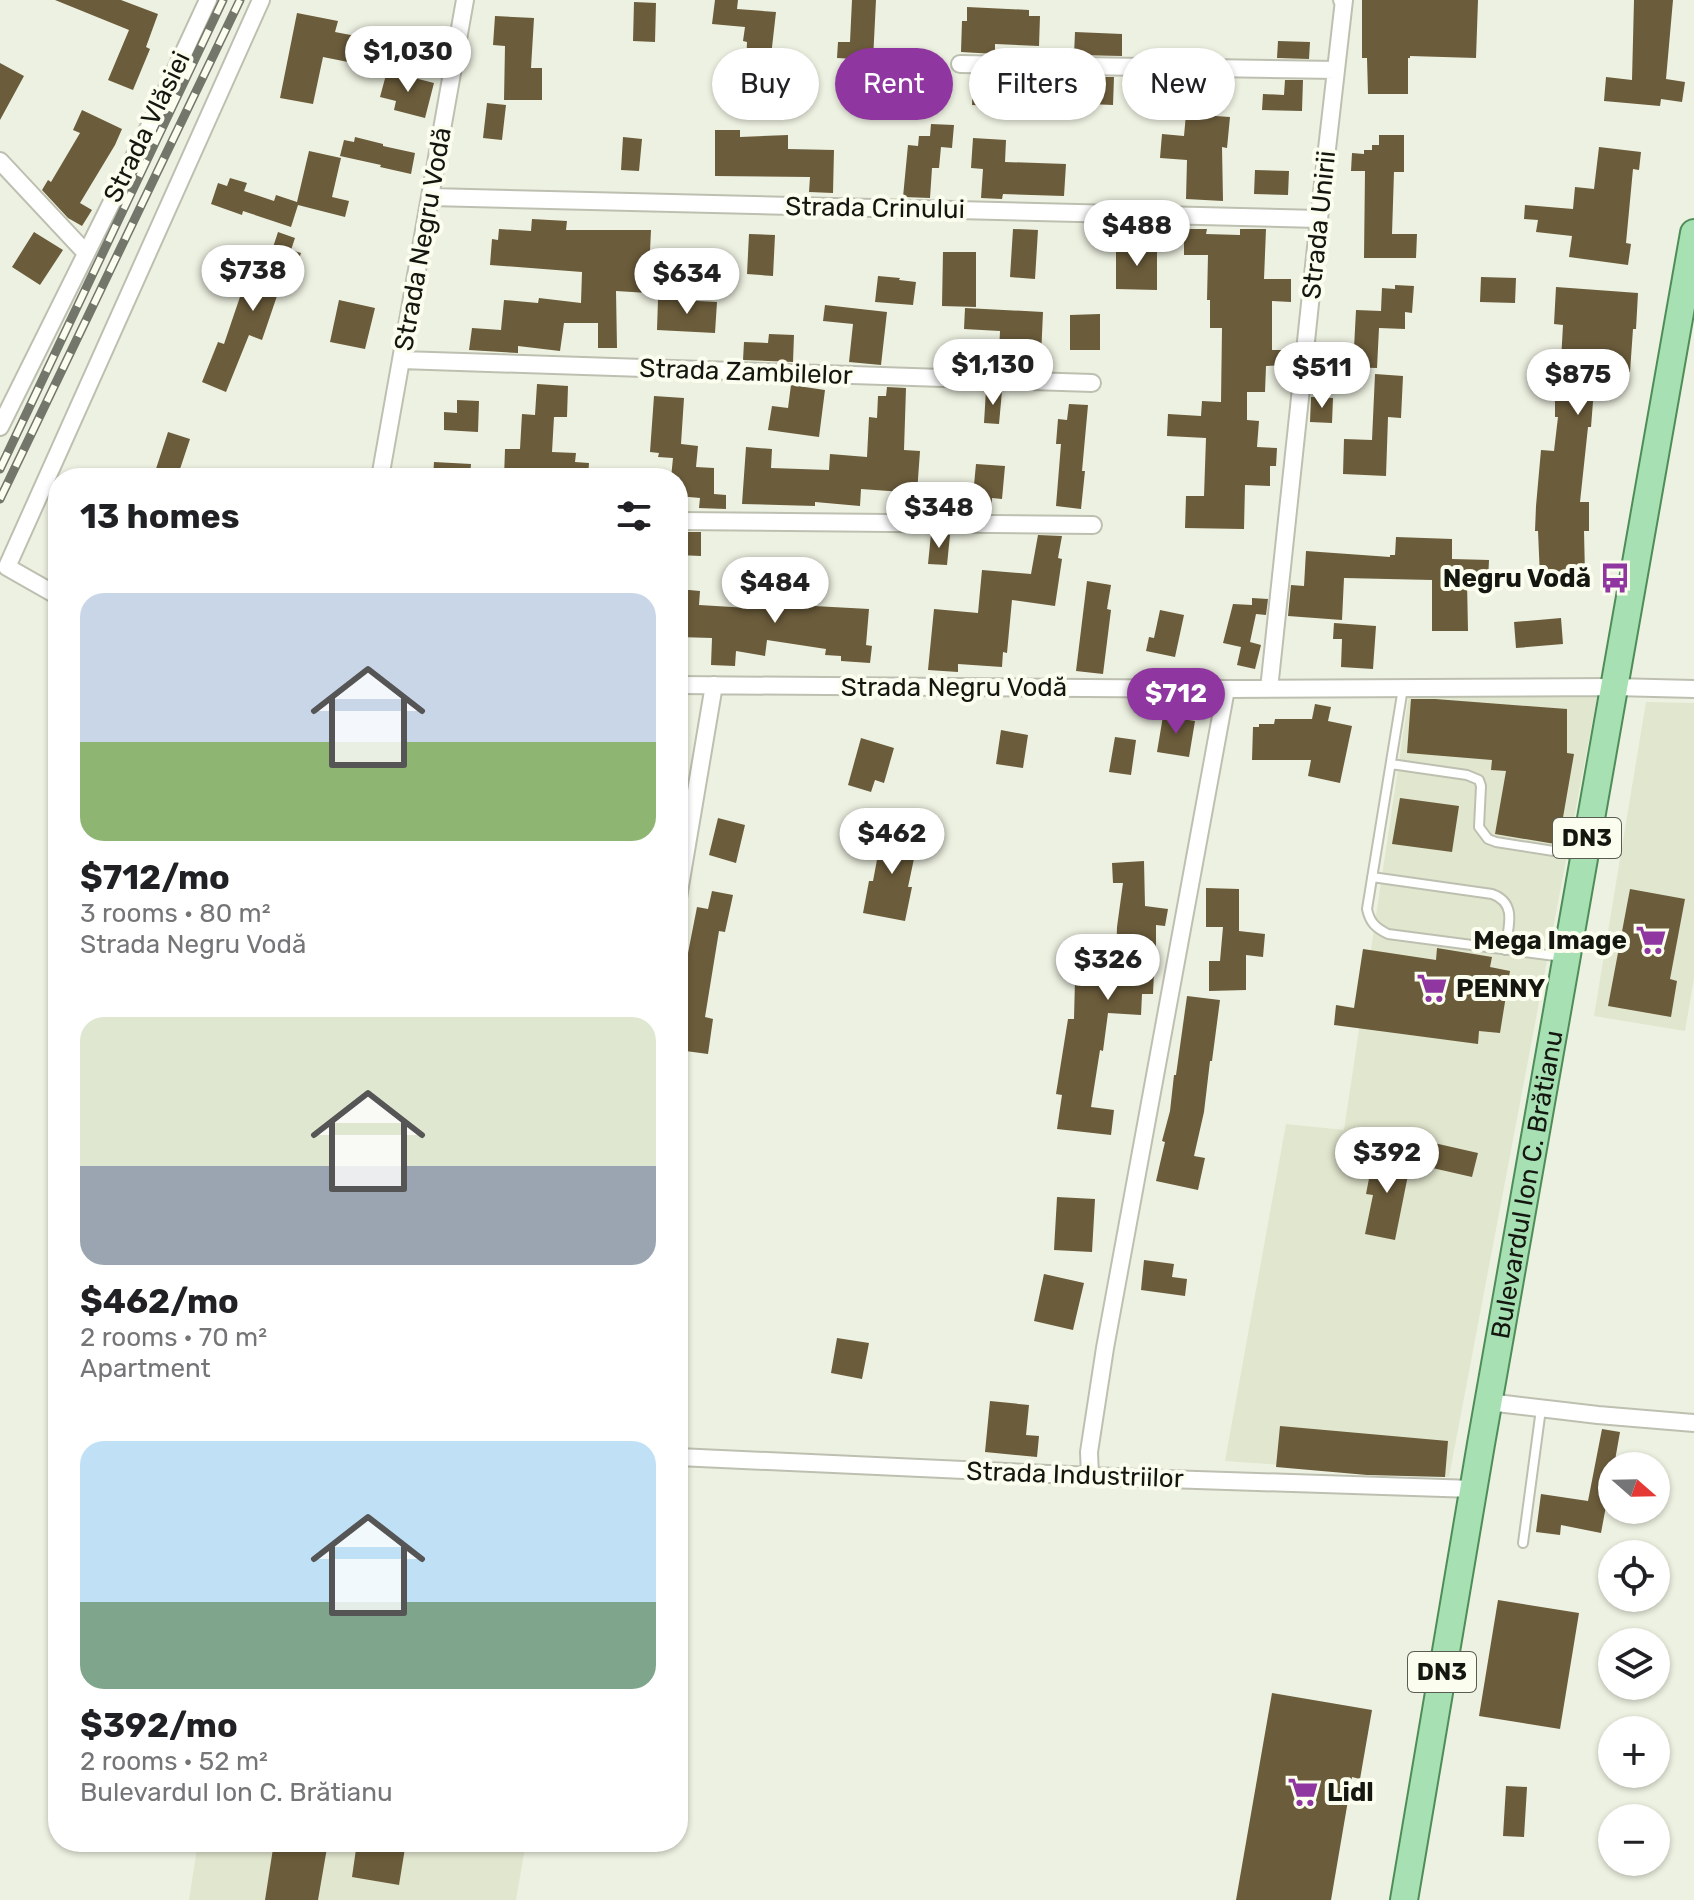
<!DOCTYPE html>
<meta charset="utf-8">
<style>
:root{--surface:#fff;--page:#f2f2f2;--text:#202124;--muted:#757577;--accent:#9036a1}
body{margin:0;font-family:Rubik,sans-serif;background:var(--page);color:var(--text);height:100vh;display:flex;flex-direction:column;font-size:30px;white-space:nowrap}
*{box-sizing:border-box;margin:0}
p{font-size:26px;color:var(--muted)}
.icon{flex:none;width:44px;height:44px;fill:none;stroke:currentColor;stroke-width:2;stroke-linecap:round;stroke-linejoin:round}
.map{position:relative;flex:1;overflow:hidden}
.drawer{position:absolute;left:48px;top:468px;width:640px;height:1384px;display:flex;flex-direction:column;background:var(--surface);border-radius:32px;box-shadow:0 2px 6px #0004}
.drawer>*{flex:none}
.top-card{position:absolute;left:712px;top:48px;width:760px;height:72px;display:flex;gap:16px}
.needle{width:52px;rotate:110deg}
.buttons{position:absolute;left:1598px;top:1452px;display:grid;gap:16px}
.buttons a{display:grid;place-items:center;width:72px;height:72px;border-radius:50%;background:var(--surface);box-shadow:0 2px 6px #0004;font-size:40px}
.price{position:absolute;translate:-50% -68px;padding:0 18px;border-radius:28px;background:#fff;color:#222;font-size:26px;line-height:52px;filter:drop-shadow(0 2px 4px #0008)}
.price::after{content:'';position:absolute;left:50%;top:48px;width:24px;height:18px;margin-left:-12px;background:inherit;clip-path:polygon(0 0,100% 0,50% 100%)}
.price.on{background:var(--accent);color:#fff}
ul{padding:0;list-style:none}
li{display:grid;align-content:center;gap:16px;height:424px;padding:0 32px}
li span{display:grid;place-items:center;height:248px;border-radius:24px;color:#555}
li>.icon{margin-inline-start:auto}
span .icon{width:144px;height:144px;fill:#fffc;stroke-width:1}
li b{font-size:34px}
h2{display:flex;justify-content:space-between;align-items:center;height:96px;padding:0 32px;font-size:34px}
.pill{padding:0 28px;border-radius:36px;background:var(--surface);box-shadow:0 2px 6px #0004;font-size:28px;line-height:72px}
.pill.on{background:var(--accent);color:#fff}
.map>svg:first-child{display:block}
</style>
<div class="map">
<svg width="1694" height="1900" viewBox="0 0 1694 1900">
<rect width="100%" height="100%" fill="#edf1e1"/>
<path fill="#e1e6ce" d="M 1409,695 L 1597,697 L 1449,1477 L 1225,1461 L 1286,1124 L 1344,1130 Z
M 1646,702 L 1694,703 L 1694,978 L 1685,1031 L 1594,1016 Z
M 198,1842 L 526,1842 L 516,1900 L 189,1900 Z"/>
<path fill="#6b5c3b" d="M 55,0 L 121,0 L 158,14 L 146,47 L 150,49 L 133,90 L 108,80 L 129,30 Z
M 715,0 L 738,0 L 737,9 L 776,12 L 770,65 L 797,66 L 796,95 L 745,93 L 747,42 L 743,41 L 745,27 L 712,24 Z
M 852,0 L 876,0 L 873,60 L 837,58 L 838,42 L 850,42 Z
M 1362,0 L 1478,0 L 1476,58 L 1410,56 L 1410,58 L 1408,58 L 1408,94 L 1368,94 L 1367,58 L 1362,58 Z
M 1634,0 L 1673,0 L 1666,79 L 1685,82 L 1682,102 L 1661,99 L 1660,106 L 1604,101 L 1606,77 L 1632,80 Z
M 634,2 L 656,3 L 655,42 L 633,41 Z
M 967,7 L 1029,10 L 1029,16 L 1040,16 L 1039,46 L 995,44 L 995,54 L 961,52 L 962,21 L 967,21 Z
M 297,13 L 338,21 L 335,32 L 403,45 L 398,72 L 323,57 L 313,104 L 280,98 Z
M 495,16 L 534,18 L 531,68 L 542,68 L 542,100 L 504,100 L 505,46 L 493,45 Z
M 1075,32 L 1122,34 L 1122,56 L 1074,55 Z
M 1278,41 L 1310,42 L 1309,59 L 1277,58 Z
M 0,63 L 24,76 L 0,120 Z
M 387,71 L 434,83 L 425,118 L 394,110 L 396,101 L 380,97 Z
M 973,75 L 1009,76 L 1008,93 L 998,93 L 997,106 L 972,105 Z
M 890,77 L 912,77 L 912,85 L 935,85 L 935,104 L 891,105 Z
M 1073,77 L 1114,77 L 1113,105 L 1065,103 L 1066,82 L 1073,83 Z
M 1285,80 L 1303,80 L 1302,111 L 1262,110 L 1263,94 L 1284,95 Z
M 487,103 L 506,105 L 502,140 L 483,138 Z
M 82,110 L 122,129 L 115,145 L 80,203 L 92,210 L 82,226 L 68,218 L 42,190 L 48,180 L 51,182 L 80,133 L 73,130 Z
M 1186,114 L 1230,117 L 1227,148 L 1222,147 L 1223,201 L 1186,199 L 1187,160 L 1160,158 L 1162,134 L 1184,136 Z
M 931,124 L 954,125 L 952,148 L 941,147 L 939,168 L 932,168 L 930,198 L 903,197 L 908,145 L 918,146 L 919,136 L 930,136 Z
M 715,130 L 740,130 L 740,137 L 788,135 L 788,149 L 834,150 L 833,193 L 809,192 L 810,177 L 715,176 Z
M 1379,135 L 1404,135 L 1404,172 L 1394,172 L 1392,234 L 1417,234 L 1416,258 L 1364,258 L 1365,171 L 1351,171 L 1352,153 L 1364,154 L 1364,150 L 1372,150 L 1372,145 L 1379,145 Z
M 355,137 L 383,144 L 383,146 L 415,153 L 411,174 L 380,167 L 381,165 L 340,156 L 344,140 L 354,142 Z
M 623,137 L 642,139 L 639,171 L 621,170 Z
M 973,138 L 1006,140 L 1005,162 L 1066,164 L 1064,196 L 1003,194 L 1002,199 L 981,198 L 983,169 L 971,168 Z
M 1599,147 L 1641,152 L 1639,170 L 1633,169 L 1626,243 L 1631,244 L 1628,265 L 1569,257 L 1572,236 L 1536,232 L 1538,220 L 1524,219 L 1525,205 L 1573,209 L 1575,187 L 1594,189 Z
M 309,151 L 341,158 L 332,197 L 349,201 L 345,217 L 298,205 L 291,227 L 243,211 L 242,215 L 211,204 L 218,183 L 227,186 L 230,178 L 247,183 L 244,191 L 274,201 L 276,195 L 297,202 Z
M 1255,170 L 1289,171 L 1288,195 L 1254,194 Z
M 532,219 L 567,221 L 566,230 L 651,230 L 648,293 L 616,291 L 617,348 L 598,348 L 598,323 L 564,323 L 560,351 L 518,346 L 518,353 L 469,350 L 472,328 L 501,330 L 504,300 L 538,303 L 539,298 L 581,303 L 582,272 L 490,265 L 492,239 L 498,240 L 499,229 L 531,231 Z
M 1013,229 L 1038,230 L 1035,279 L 1010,277 Z
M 1184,229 L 1207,229 L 1206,234 L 1240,235 L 1240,229 L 1266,229 L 1264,279 L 1291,279 L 1291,302 L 1272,301 L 1272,350 L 1284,350 L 1285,365 L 1266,366 L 1265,392 L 1247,392 L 1247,420 L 1259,421 L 1257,447 L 1277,448 L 1276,466 L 1270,466 L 1270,486 L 1245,485 L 1244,529 L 1185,528 L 1186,496 L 1204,496 L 1206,438 L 1167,436 L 1168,414 L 1201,416 L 1202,401 L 1221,402 L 1222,328 L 1210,328 L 1210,300 L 1207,300 L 1208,255 L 1184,255 Z
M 34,232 L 63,250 L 40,285 L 12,267 Z
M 278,232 L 295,238 L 291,250 L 301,253 L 288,293 L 279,290 L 262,340 L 249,335 L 226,392 L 202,382 L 218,342 L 224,344 L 243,288 L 258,293 Z
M 749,234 L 775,235 L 773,276 L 747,274 Z
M 1116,246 L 1157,246 L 1157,290 L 1116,289 Z
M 943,252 L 976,252 L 976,307 L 942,306 Z
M 878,276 L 900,278 L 899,280 L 916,282 L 913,305 L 875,302 Z
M 1481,277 L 1516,278 L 1515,303 L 1480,302 Z
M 1395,285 L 1414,286 L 1412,313 L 1405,312 L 1405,329 L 1379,328 L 1377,368 L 1343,367 L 1344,347 L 1354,348 L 1356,310 L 1381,311 L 1382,288 L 1395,289 Z
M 1556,287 L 1638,293 L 1636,329 L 1633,329 L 1630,372 L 1613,371 L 1612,377 L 1595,376 L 1591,427 L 1588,427 L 1580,502 L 1589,502 L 1589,531 L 1584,531 L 1585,575 L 1540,577 L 1538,531 L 1535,531 L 1536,506 L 1541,450 L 1554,451 L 1558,417 L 1555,417 L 1555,396 L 1559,396 L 1563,325 L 1554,324 Z
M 658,299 L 717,302 L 715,333 L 657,330 Z
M 339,300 L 375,308 L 365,349 L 330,342 Z
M 825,305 L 887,312 L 881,365 L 849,362 L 853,324 L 823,321 Z
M 965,308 L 1043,312 L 1041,357 L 999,354 L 1000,331 L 964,329 Z
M 1100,314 L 1100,350 L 1070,350 L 1070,315 Z
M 769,334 L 794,335 L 793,362 L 743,360 L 744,342 L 768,343 Z
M 1375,374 L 1403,376 L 1401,418 L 1388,417 L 1386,476 L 1343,474 L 1344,439 L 1372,440 Z
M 537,384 L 568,386 L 567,417 L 554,417 L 552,452 L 576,453 L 575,462 L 589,463 L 588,478 L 504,478 L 505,449 L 520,449 L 522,414 L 535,415 Z
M 791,385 L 825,390 L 819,437 L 768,430 L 772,406 L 788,408 Z
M 887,387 L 906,388 L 904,450 L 920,451 L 917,493 L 861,489 L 860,506 L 815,502 L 815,506 L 742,504 L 746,447 L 772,449 L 771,468 L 829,470 L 830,454 L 867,457 L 869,417 L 877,418 L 878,396 L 886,396 Z
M 986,390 L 1002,391 L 999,424 L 984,423 Z
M 654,396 L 684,398 L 681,444 L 698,446 L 696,467 L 714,468 L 714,494 L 726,495 L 726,509 L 699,508 L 700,498 L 678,496 L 678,478 L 671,478 L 673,458 L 658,457 L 659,453 L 650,452 Z
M 1311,397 L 1333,398 L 1332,423 L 1310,422 Z
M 457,400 L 479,401 L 478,432 L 444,430 L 444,412 L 457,413 Z
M 1069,404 L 1088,405 L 1082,471 L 1085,471 L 1081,509 L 1056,506 L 1061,444 L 1056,444 L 1058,419 L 1067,420 Z
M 168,432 L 190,439 L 177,478 L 153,478 Z
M 434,462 L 471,464 L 470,478 L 433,478 Z
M 976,464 L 1005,466 L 1002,499 L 992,498 L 991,512 L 956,509 L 956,512 L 953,513 L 935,512 L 936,489 L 964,491 L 965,484 L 974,485 Z
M 678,532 L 701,532 L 701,556 L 678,555 Z
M 931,534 L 950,535 L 947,565 L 928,564 Z
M 1038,535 L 1062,536 L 1058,558 L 1062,559 L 1055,606 L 1012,600 L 1007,653 L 1003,652 L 1002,667 L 958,664 L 958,672 L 928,670 L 934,609 L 978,613 L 982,570 L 1031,574 Z
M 1396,537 L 1452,539 L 1452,559 L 1489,560 L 1488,581 L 1467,581 L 1468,631 L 1432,631 L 1432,580 L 1344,578 L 1342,620 L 1288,616 L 1291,585 L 1304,586 L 1306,551 L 1390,557 L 1390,555 L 1395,555 Z
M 1087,581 L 1111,585 L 1107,609 L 1111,610 L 1103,674 L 1076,671 Z
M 773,582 L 817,589 L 814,606 L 869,609 L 866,645 L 872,646 L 870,663 L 841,661 L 841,656 L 825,655 L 826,649 L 767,640 L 765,656 L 736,651 L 735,666 L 711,665 L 712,638 L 678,637 L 678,589 L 700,591 L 699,605 L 749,608 L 751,595 L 771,598 Z
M 1252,598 L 1268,599 L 1266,615 L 1256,614 L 1250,642 L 1261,645 L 1255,669 L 1237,665 L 1241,647 L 1223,643 L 1233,604 L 1252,605 Z
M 1160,610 L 1184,615 L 1175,657 L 1146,651 L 1149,637 L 1154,638 Z
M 1561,618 L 1563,644 L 1516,648 L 1514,622 Z
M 1334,623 L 1376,626 L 1373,669 L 1341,667 L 1342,639 L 1333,639 Z
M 1411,699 L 1435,699 L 1567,709 L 1567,753 L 1574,754 L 1561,829 L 1558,828 L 1555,844 L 1495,834 L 1506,771 L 1491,770 L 1492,760 L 1407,753 Z
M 1315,704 L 1331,707 L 1328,721 L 1352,726 L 1340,783 L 1308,776 L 1311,760 L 1252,760 L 1253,727 L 1259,727 L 1259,724 L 1274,724 L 1275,719 L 1312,719 Z
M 1163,716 L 1195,721 L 1189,757 L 1157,752 Z
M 1001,730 L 1028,735 L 1023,768 L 996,764 Z
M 1115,737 L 1136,740 L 1131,775 L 1109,772 Z
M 861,738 L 894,748 L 884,783 L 875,780 L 871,792 L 848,785 Z
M 1400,798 L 1459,806 L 1452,852 L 1392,844 Z
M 718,818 L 745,825 L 736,863 L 709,855 Z
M 883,828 L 919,835 L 908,887 L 912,887 L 905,921 L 863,913 L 869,881 L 873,881 Z
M 1144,861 L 1145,906 L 1168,909 L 1165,926 L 1156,925 L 1156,972 L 1154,972 L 1153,994 L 1142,994 L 1141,1015 L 1108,1013 L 1103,1051 L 1100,1050 L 1091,1107 L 1114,1110 L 1111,1135 L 1057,1129 L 1062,1095 L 1056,1094 L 1068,1019 L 1074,1019 L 1075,980 L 1102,981 L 1103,962 L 1116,963 L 1117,927 L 1123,883 L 1113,883 L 1112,863 Z
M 1206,888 L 1239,889 L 1239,931 L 1265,934 L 1263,957 L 1246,955 L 1246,990 L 1209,991 L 1209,961 L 1220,961 L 1223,927 L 1206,927 Z
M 1630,889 L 1685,899 L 1670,979 L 1677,981 L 1671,1017 L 1608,1006 Z
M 712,891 L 733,895 L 725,932 L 719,931 L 705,1017 L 713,1019 L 708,1054 L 678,1050 L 678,1039 L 686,987 L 679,986 L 685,952 L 688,953 L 697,907 L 708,909 Z
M 1437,948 L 1492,957 L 1490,967 L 1510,971 L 1500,1033 L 1479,1031 L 1478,1044 L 1334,1025 L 1336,1005 L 1354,1008 L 1363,949 L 1436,960 Z
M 1187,996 L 1220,1000 L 1212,1061 L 1210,1061 L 1204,1112 L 1194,1156 L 1205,1158 L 1198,1190 L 1156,1181 L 1165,1142 L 1162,1141 L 1170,1111 L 1174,1075 L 1176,1075 Z
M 1421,1140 L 1478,1153 L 1472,1177 L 1415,1164 Z
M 1374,1153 L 1411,1160 L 1395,1240 L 1365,1234 L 1373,1195 L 1366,1194 Z
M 1057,1197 L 1095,1199 L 1092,1252 L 1054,1250 Z
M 1144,1260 L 1174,1264 L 1172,1277 L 1187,1279 L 1185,1296 L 1141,1290 Z
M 1044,1274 L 1084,1283 L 1073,1330 L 1034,1321 Z
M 837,1338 L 869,1343 L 862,1379 L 831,1373 Z
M 990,1401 L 1029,1405 L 1026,1435 L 1039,1436 L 1037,1457 L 985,1452 Z
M 1280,1426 L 1448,1441 L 1445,1477 L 1367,1475 L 1276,1467 Z
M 1602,1429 L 1620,1432 L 1614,1466 L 1612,1466 L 1612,1474 L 1601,1533 L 1561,1525 L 1560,1535 L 1536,1532 L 1541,1494 L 1588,1501 Z
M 1498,1600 L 1579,1613 L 1560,1729 L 1479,1716 Z
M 1272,1693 L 1372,1710 L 1360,1779 L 1352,1777 L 1331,1900 L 1236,1900 Z
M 1506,1786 L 1527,1787 L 1524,1837 L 1503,1836 Z
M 274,1842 L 328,1842 L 318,1900 L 265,1900 Z
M 357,1842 L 406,1842 L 399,1885 L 352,1877 Z"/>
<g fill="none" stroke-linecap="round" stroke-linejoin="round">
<g stroke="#bdc0b0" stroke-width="12">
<path id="service" d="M 1403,688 L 1367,909 C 1370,923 1376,928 1388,934 L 1563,957
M 1391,764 L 1467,775 L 1479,780 L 1481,786 L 1479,827 L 1488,839 L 1496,842 L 1579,855
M 1372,877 L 1492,894 C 1518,903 1508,928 1505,950
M 1523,1543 L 1541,1409"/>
</g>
<g stroke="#bdc0b0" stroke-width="20">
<path id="minor" d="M 960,64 L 1336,70
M 0,161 L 85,252
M 431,197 L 1319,219
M 401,360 L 1092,383
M 0,427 L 152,121 L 208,0
M 380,478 L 465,0
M 678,521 L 1093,525
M 58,596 L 7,567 L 261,0
M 678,685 L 1226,689 L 1614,687 L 1694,689
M 1269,689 L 1319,219 L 1344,0 L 1342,0
M 678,898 L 714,685
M 1488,1402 L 1598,1415 L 1694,1423
M 678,1457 L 1137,1478 L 1473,1489
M 1090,1476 L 1089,1452 L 1105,1348 L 1226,689"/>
</g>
<g stroke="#4e8c58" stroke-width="30">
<g id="primary">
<path id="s1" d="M 1404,1900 L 1481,1444 L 1694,233"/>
</g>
</g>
<use href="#service" stroke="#fff" stroke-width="8"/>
<use href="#minor" stroke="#fff" stroke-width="16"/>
<use href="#primary" stroke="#a7e0b2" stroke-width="26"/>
<g stroke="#73766b" stroke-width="9">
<path id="rail" d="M 0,469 L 223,0
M 0,499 L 240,0"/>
</g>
<use href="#rail" stroke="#fbfeee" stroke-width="6" stroke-dasharray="18" stroke-linecap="butt"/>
</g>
<defs>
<g id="bus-bare" transform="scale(2.4)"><path d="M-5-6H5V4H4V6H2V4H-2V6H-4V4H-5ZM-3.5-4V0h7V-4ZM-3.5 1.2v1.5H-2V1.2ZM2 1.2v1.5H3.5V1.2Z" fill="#9036a1" stroke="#fbfeee" stroke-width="2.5" paint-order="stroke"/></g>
<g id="supermarket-bare" transform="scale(2.4)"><path d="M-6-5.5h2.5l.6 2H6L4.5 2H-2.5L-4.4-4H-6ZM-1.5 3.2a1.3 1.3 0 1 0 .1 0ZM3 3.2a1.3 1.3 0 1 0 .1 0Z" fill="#9036a1" stroke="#fbfeee" stroke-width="2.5" paint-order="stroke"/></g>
</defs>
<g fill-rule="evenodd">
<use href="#bus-bare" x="1615" y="578"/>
<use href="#supermarket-bare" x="1651" y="940"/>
<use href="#supermarket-bare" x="1432" y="988"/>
<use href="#supermarket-bare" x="1303" y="1792"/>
</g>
<g text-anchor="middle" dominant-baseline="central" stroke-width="8" stroke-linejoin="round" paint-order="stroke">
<g fill="#fbfeee" stroke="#595c53" stroke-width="2">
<rect x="1553" y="818" width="68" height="40" rx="6"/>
<rect x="1408" y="1652" width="68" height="40" rx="6"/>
</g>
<g font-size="24" font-weight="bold" fill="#141610">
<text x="1587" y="838">DN3</text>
<text x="1442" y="1672">DN3</text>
</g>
<g font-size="26" fill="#141610" stroke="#fbfeee">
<text transform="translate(147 127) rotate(-64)">Strada Vlăsiei</text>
<text transform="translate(875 208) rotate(1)">Strada Crinului</text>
<text transform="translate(1319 225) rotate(-84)">Strada Unirii</text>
<text transform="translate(423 239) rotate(-80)">Strada Negru Vodă</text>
<text transform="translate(746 372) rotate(2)">Strada Zambilelor</text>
<text x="954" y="687">Strada Negru Vodă</text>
<text stroke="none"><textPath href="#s1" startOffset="726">Bulevardul Ion C. Brătianu</textPath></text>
<text transform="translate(1075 1475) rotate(2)">Strada Industriilor</text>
</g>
<g font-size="26" font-weight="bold" fill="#141610" stroke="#fbfeee" text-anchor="end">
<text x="1591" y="578">Negru Vodă</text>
<text x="1627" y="940">Mega Image</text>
<text x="1456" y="988" text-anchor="start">PENNY</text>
<text x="1327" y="1792" text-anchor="start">Lidl</text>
</g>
</g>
</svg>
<div class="buttons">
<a><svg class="needle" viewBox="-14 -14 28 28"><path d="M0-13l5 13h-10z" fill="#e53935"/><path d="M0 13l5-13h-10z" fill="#757577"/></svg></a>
<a><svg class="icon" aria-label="locate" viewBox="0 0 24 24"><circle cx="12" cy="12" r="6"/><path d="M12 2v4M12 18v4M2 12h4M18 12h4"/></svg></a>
<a><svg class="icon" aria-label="layers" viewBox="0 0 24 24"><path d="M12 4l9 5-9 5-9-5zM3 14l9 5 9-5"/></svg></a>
<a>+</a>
<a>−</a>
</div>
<b class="price" style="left:408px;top:94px">$1,030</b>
<b class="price" style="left:1137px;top:268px">$488</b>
<b class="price" style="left:253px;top:313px">$738</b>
<b class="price" style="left:687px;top:316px">$634</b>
<b class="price" style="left:993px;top:407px">$1,130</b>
<b class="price" style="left:1322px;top:410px">$511</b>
<b class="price" style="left:1578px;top:417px">$875</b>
<b class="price" style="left:939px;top:550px">$348</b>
<b class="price" style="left:775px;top:625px">$484</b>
<b class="price on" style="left:1176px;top:736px">$712</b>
<b class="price" style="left:892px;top:876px">$462</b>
<b class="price" style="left:1108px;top:1002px">$326</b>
<b class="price" style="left:1387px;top:1195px">$392</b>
<div class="top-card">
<a class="pill">Buy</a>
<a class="pill on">Rent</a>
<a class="pill">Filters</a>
<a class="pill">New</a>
</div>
<section class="drawer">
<h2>13 homes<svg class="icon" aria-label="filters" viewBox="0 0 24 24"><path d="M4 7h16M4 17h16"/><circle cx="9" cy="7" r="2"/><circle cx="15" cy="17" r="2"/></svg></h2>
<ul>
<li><span style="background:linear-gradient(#c9d6e8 60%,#8fb573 0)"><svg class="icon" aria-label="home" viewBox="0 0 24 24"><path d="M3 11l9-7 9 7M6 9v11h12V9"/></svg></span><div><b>$712/mo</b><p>3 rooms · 80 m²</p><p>Strada Negru Vodă</p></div></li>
<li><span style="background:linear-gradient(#dfe7d0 60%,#9aa5b1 0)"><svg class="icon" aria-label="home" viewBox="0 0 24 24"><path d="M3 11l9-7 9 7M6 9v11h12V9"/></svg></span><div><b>$462/mo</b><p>2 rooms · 70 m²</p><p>Apartment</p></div></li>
<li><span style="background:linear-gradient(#bfe0f5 65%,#7fa58c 0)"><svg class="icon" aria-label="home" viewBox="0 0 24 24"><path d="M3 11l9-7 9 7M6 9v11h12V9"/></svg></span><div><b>$392/mo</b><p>2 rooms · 52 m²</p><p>Bulevardul Ion C. Brătianu</p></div></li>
</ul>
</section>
</div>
